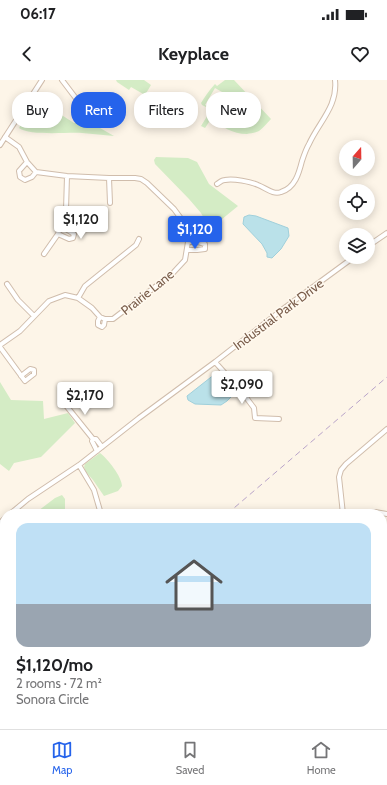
<!DOCTYPE html>
<meta charset="utf-8">
<style>
:root{--surface:#fff;--page:#f6f6f6;--text:#202124;--muted:#757577;--line:#e0e0e0;--accent:#2563eb}
body{margin:0;font-family:Cabin,sans-serif;background:var(--page);color:var(--text);height:100vh;display:flex;flex-direction:column;font-size:15px;white-space:nowrap}
*{box-sizing:border-box;margin:0}
p{font-size:13px;color:var(--muted)}
.icon{flex:none;width:22px;height:22px;fill:none;stroke:currentColor;stroke-width:2;stroke-linecap:round;stroke-linejoin:round}
.map{position:relative;flex:1;overflow:hidden}
.side{position:absolute;left:0px;top:429px;width:387px;height:220px;display:flex;flex-direction:column;background:var(--surface);border-radius:16px 16px 0 0;box-shadow:0 2px 10px #0003}
.side>*{flex:none}
.hud{position:absolute;left:12px;top:12px;width:363px;height:36px;display:flex;gap:8px}
.needle{width:26px;rotate:20deg}
.fabs{position:absolute;left:339px;top:60px;display:grid;gap:8px}
.fabs a{display:grid;place-items:center;width:36px;height:36px;border-radius:50%;background:var(--surface);box-shadow:0 2px 10px #0003;font-size:20px}
.price{position:absolute;translate:-50% -34px;padding:0 9px;border-radius:4px;background:#fff;color:#222;font-size:13px;line-height:26px;filter:drop-shadow(0 1px 2px #0008)}
.price::after{content:'';position:absolute;left:50%;top:24px;width:12px;height:9px;margin-left:-6px;background:inherit;clip-path:polygon(0 0,100% 0,50% 100%)}
.price.active{background:var(--accent);color:#fff}
ul{padding:0;list-style:none}
li{display:grid;align-content:center;gap:8px;height:212px;padding:0 16px}
li span{display:grid;place-items:center;height:124px;border-radius:12px;color:#555}
li>.icon{margin-inline-start:auto}
span .icon{width:72px;height:72px;fill:#fffc;stroke-width:1}
li b{font-size:17px}
.chip{padding:0 14px;border-radius:16px;background:var(--surface);box-shadow:0 2px 10px #0003;font-size:14px;line-height:36px}
.chip.active{background:var(--accent);color:#fff}
.status{display:flex;justify-content:space-between;align-items:center;height:28px;padding:0 20px;background:var(--surface);direction:ltr}
.status svg{height:11px;fill:currentColor}
header{display:flex;justify-content:space-between;align-items:center;height:52px;padding:0 16px;background:var(--surface);font-size:18px;font-weight:700}
.dock{display:flex;justify-content:space-around;align-items:center;height:56px;border-top:1px solid var(--line);background:var(--surface);font-size:11px;color:var(--muted)}
.dock a{display:grid;justify-items:center;gap:2px}
.dock .active{color:var(--accent)}
.map>svg:first-child{display:block}
</style>
<div class="status"><b>06:17</b><svg viewBox="0 0 49 12"><path d="M0 12V9h3v3zM5 12V6h3v6zM10 12V3h3v9zM15 12V0h3v12zM26 1h20v11H26zM47 4h2v5h-2z"/></svg></div>
<header><svg class="icon" aria-label="back" viewBox="0 0 24 24"><path d="M15 5l-7 7 7 7"/></svg>Keyplace<svg class="icon" aria-label="heart" viewBox="0 0 24 24"><path d="M12 20l-8-8c-3-5 5-10 8-4 3-6 11-1 8 4z"/></svg></header>
<div class="map">
<svg width="387" height="649" viewBox="0 0 387 649">
<rect width="100%" height="100%" fill="#fdf5e8"/>
<path fill="#d4ecc5" d="M 116,0 L 144,0 L 151,5 L 145,15 L 131,7 L 129,10 L 117,2 Z
M 225,0 L 234,0 L 271,39 C 267,43 263,48 259,51 C 255,53 251,53 247,54 C 232,54 223,47 211,39 L 205,48 L 201,46 L 222,12 L 215,8 L 205,25 L 207,26 L 206,27 L 202,25 L 201,23 C 205,17 209,10 215,4 L 217,6 Z
M 42,19 L 53,24 L 60,34 L 74,43 L 93,40 L 100,48 L 114,56 C 103,55 93,54 82,53 C 68,52 29,56 19,48 L 35,22 Z
M 156,77 L 188,78 L 197,82 L 209,104 L 238,126 L 210,149 L 201,133 L 189,119 L 155,84 L 154,80 Z
M 0,302 L 11,320 L 43,321 L 44,339 L 68,333 L 75,343 L 41,377 L 14,383 L 9,391 L 0,384 Z
M 100,373 C 108,379 122,397 122,406 L 118,411 L 104,416 L 93,400 L 86,392 L 84,387 L 85,384 Z
M 62,415 L 65,419 L 65,434 L 34,434 L 55,418 Z
M 387,589 L 387,616 L 382,616 L 382,590 Z"/>
<path fill="#bae1e9" stroke="#a0d0db" d="M 249,135 L 256,136 L 288,148 L 289,156 L 281,169 L 272,178 L 267,177 L 267,173 L 262,164 L 243,144 L 244,137 Z
M 215,294 L 225,304 L 233,315 L 227,321 L 221,325 L 195,324 L 188,320 L 187,316 Z"/>
<g fill="none" stroke-linecap="round" stroke-linejoin="round">
<g stroke="#d0bdac" stroke-width="6">
<path id="minor" d="M 62,0 L 81,25 L 94,32
M 0,65 L 42,0
M 27,82 L 19,91 L 20,97 L 25,100 L 32,97 L 36,92
M 109,98 L 110,123
M 217,104 C 220,102 222,100 225,100 C 233,98 251,102 258,105 C 266,108 273,115 281,112 C 295,108 299,93 302,81 C 304,75 306,69 309,64 C 319,42 338,26 335,0
M 58,154 L 69,159 L 73,158 L 74,154 L 61,146
M 368,166 L 387,153
M 187,170 L 197,170 L 205,169 L 205,164 L 198,162 L 188,162
M 44,174 L 58,154 L 66,130 L 67,96
M 7,204 L 18,220 L 34,236
M 78,218 L 85,206 L 136,165 L 139,159
M 100,237 L 98,241 L 98,245 L 102,247 L 104,245 L 105,239
M 0,265 L 20,251 L 49,221 L 65,215 L 78,218 L 92,228 L 100,237 L 105,239 L 113,239 L 172,194 L 185,180 L 188,162 L 188,148 L 174,129 L 147,103 L 141,99 L 135,98 L 109,98 L 67,96 L 36,92 L 27,82 L 19,67 L 5,57
M 0,267 L 25,301 L 34,294 L 34,290 L 30,289 L 21,296
M 215,282 L 242,312 L 254,328 L 255,338 L 279,339
M 64,323 L 93,359 L 96,359 L 102,367
M 93,359 L 92,361 L 97,371
M 79,385 L 94,410 L 101,434
M 10,434 L 28,419 L 79,385 L 139,338 L 215,282 L 283,229 L 354,177
M 343,434 L 339,397 L 341,390 L 346,384 L 387,349
M 345,434 L 375,432 L 387,434
M 0,443 L 5,438
M 382,496 L 387,492
M 382,566 L 387,565
M 0,569 L 5,571
M 116,649 L 119,644"/>
</g>
<use href="#minor" stroke="#fff" stroke-width="4"/>
<path stroke="#b9a4c9" stroke-width="1" stroke-dasharray="6 4" stroke-linecap="butt" d="M 227,434 L 387,297
M 64,649 L 67,644"/>
</g>
<g text-anchor="middle" dominant-baseline="central" stroke-width="3" stroke-linejoin="round" paint-order="stroke">
<g font-size="13" fill="#795c4a" stroke="#fff9ef">
<text transform="translate(147 212) rotate(-39)">Prairie Lane</text>
<text transform="translate(278 234) rotate(-37)">Industrial Park Drive</text>
</g>
</g>
</svg>
<div class="fabs">
<a><svg class="needle" viewBox="-14 -14 28 28"><path d="M0-13l5 13h-10z" fill="#e53935"/><path d="M0 13l5-13h-10z" fill="#757577"/></svg></a>
<a><svg class="icon" aria-label="locate" viewBox="0 0 24 24"><circle cx="12" cy="12" r="6"/><path d="M12 2v4M12 18v4M2 12h4M18 12h4"/></svg></a>
<a><svg class="icon" aria-label="layers" viewBox="0 0 24 24"><path d="M12 4l9 5-9 5-9-5zM3 14l9 5 9-5"/></svg></a>
</div>
<b class="price" style="left:81px;top:160px">$1,120</b>
<b class="price active" style="left:195px;top:170px">$1,120</b>
<b class="price" style="left:242px;top:325px">$2,090</b>
<b class="price" style="left:85px;top:336px">$2,170</b>
<div class="hud">
<a class="chip">Buy</a>
<a class="chip active">Rent</a>
<a class="chip">Filters</a>
<a class="chip">New</a>
</div>
<section class="side">
<ul>
<li><span style="background:linear-gradient(#bfe0f5 65%,#9aa5b1 0)"><svg class="icon" aria-label="home" viewBox="0 0 24 24"><path d="M3 11l9-7 9 7M6 9v11h12V9"/></svg></span><div><b>$1,120/mo</b><p>2 rooms · 72 m²</p><p>Sonora Circle</p></div></li>
</ul>
</section>
</div>
<nav class="dock">
<a class="active"><svg class="icon" aria-label="map" viewBox="0 0 24 24"><path d="M3 6l6-2 6 2 6-2v14l-6 2-6-2-6 2zM9 4v14M15 6v14"/></svg>Map</a>
<a><svg class="icon" aria-label="saved" viewBox="0 0 24 24"><path d="M7 4h10v16l-5-4-5 4z"/></svg>Saved</a>
<a><svg class="icon" aria-label="home" viewBox="0 0 24 24"><path d="M3 11l9-7 9 7M6 9v11h12V9"/></svg>Home</a>
</nav>
